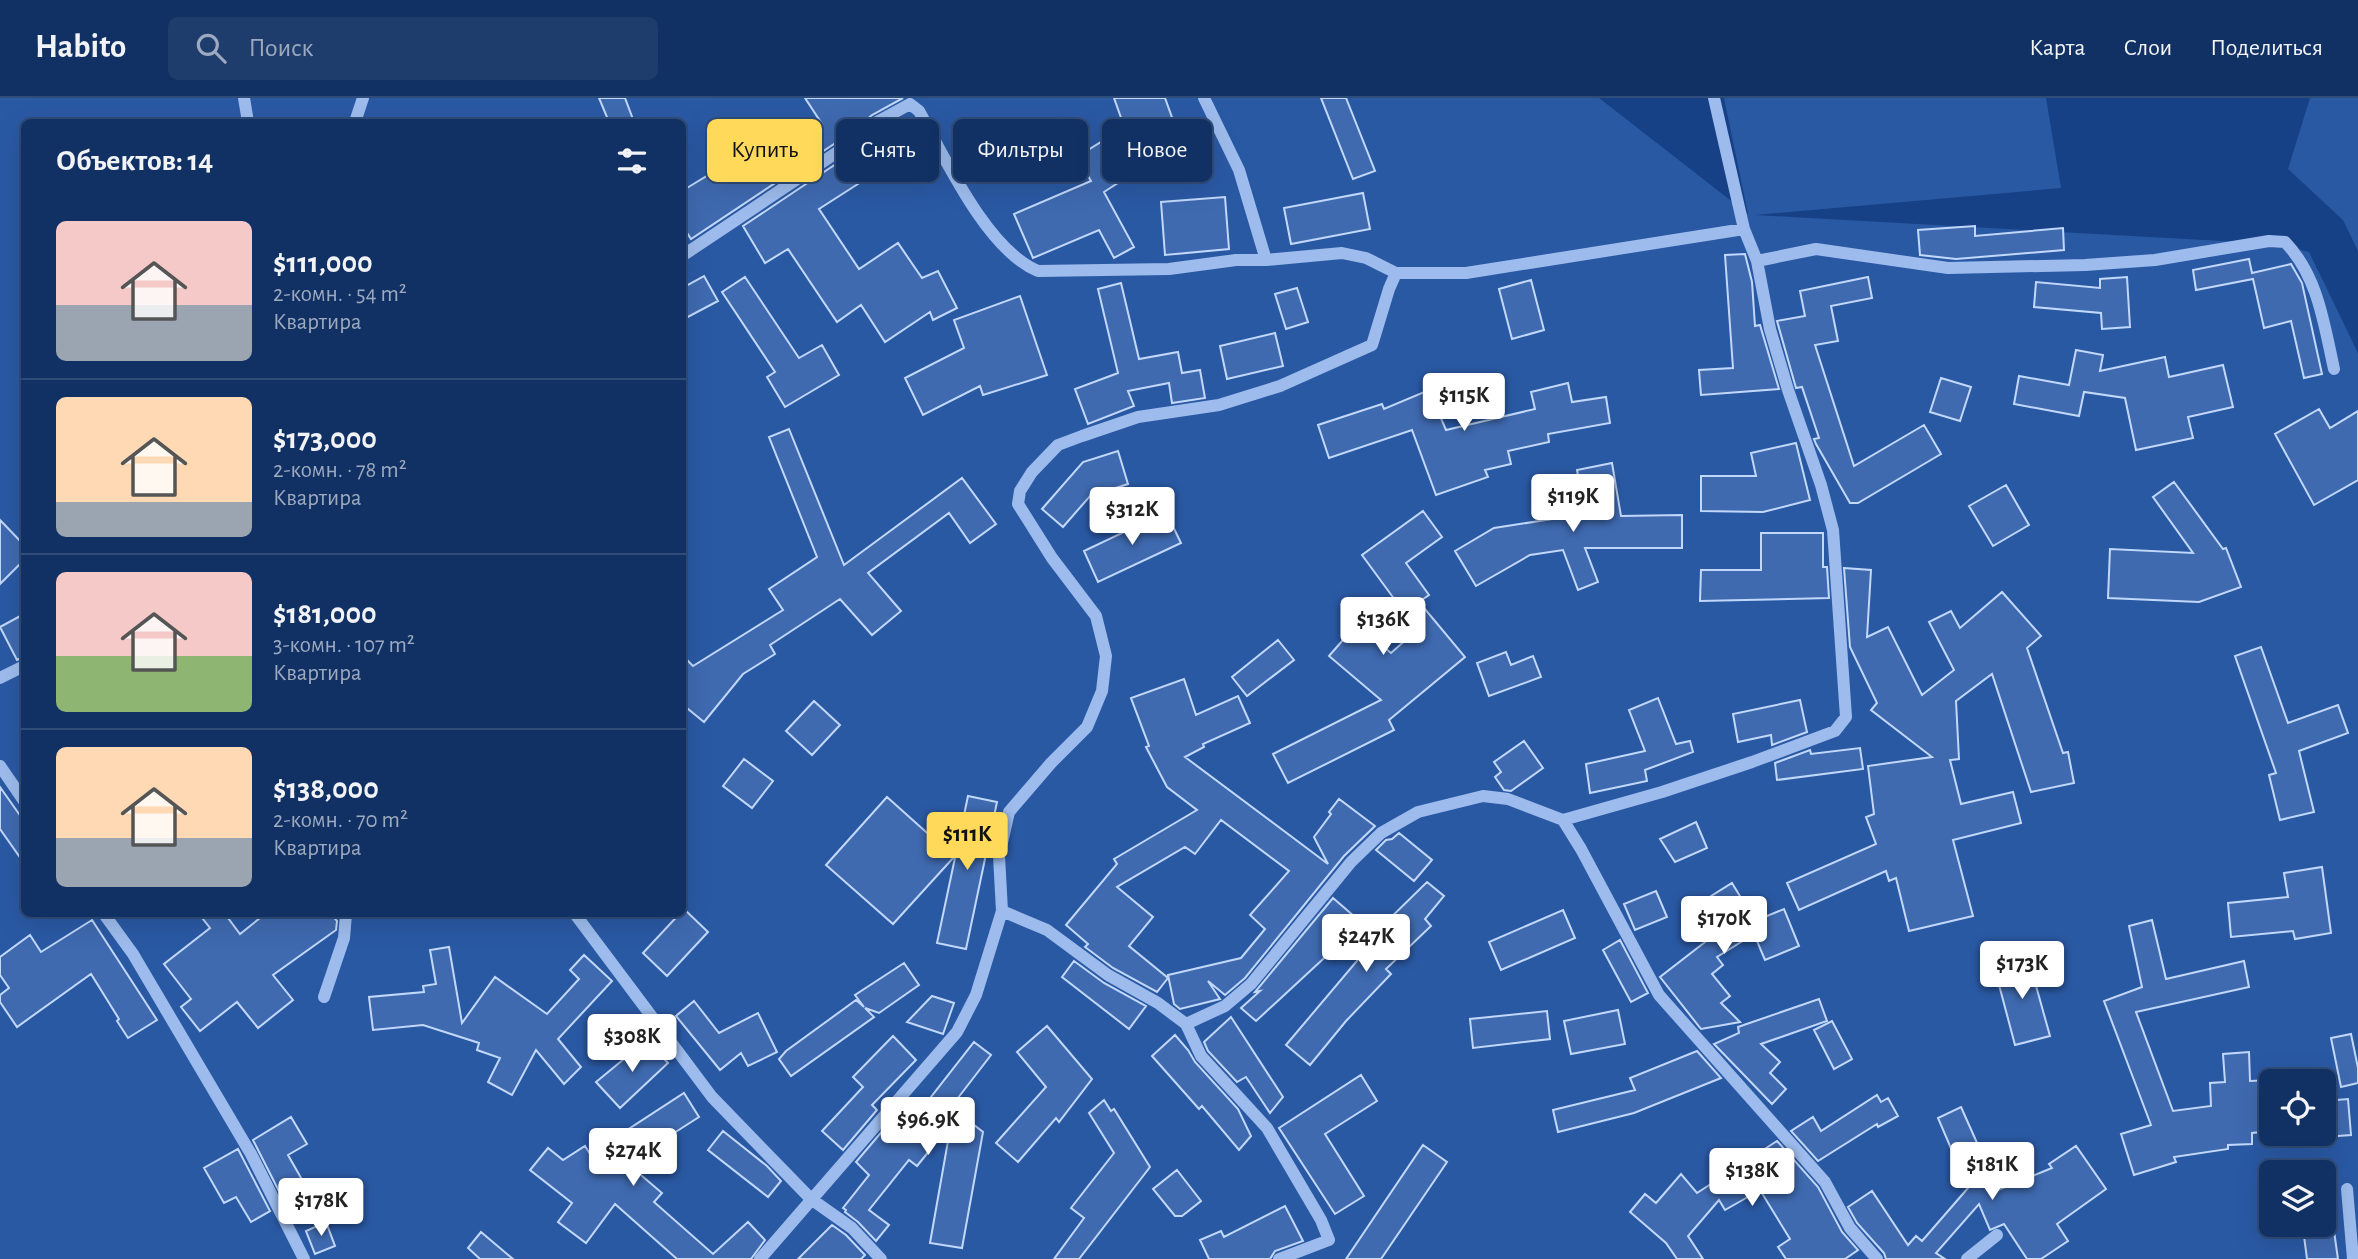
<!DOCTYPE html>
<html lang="ru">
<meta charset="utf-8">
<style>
:root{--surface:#113164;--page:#1e3d6d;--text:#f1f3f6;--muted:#9ca9bf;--line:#304c78;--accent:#ffd959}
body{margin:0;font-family:"Alegreya Sans",sans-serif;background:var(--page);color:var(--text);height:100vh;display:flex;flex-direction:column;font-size:26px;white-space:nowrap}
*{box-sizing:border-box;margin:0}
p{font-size:23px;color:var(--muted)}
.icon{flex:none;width:38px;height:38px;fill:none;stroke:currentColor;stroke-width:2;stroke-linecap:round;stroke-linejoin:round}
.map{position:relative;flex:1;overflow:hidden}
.drawer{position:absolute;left:21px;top:21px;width:665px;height:798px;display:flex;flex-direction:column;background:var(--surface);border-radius:10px;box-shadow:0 7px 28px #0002,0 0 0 2px var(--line)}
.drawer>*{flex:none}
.hud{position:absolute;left:707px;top:21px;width:665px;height:63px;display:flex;gap:14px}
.tools{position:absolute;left:2259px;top:971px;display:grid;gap:14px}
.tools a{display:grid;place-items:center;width:77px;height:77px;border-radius:10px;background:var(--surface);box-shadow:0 7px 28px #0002,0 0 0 2px var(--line);font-size:35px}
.price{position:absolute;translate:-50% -60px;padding:0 16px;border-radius:7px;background:#fff;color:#222;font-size:23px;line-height:46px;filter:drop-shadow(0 2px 4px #0008)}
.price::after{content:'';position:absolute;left:50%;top:42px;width:21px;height:16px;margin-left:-10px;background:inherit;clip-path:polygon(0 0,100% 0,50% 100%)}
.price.active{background:var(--accent);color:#111}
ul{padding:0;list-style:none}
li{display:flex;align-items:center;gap:21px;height:175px;padding:0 35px}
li+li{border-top:2px solid var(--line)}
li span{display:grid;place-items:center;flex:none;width:196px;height:140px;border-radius:10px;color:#555}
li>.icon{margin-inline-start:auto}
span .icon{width:84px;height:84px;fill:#fffc;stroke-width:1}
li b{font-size:30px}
h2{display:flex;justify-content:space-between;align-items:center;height:84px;padding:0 35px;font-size:30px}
.tag{padding:0 24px;border-radius:10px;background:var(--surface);box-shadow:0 7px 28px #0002,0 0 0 2px var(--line);font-size:24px;line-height:63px}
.tag.active{background:var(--accent);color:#111}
header{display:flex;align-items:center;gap:42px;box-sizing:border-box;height:98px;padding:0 35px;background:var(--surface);border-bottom:2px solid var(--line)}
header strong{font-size:33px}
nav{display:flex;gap:38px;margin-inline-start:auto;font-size:24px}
.search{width:490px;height:63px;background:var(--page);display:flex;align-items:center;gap:18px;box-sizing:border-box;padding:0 24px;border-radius:10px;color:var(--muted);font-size:26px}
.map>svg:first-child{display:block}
</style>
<header>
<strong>Habito</strong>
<div class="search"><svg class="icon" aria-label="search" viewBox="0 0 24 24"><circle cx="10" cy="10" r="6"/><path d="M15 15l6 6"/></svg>Поиск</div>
<nav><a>Карта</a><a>Слои</a><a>Поделиться</a></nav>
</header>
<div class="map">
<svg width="2358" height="1161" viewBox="0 0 2358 1161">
<rect width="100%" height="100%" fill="#174186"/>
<path fill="#2a59a4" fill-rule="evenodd" d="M 0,0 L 1599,0 L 1748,116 L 1724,0 L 2046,0 L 2061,90 L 1755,117 L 2276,146 L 2309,154 L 2358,255 L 2358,1161 L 0,1161 ZM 24,24 L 682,24 L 682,816 L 24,816 ZM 2272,984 L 2324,984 L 2324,1036 L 2272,1036 ZM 2272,1074 L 2324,1074 L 2324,1127 L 2272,1127 Z
M 2310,0 L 2358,0 L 2358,153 L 2343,122 L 2288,71 Z"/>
<path fill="#3f6ab0" stroke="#c2d8fa" stroke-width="2" d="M 599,0 L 625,0 L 634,24 L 609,24 Z
M 805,0 L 903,0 L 872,17 L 849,36 L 691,141 L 682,127 L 682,93 L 748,53 L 757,68 L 822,26 Z
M 1114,0 L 1165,0 L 1174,25 L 1129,42 Z
M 1321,0 L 1346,0 L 1375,73 L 1353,81 Z
M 1101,44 L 1124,81 L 1104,94 L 1134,149 L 1114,160 L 1099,132 L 1033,160 L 1014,116 L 1091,83 L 1077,59 Z
M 845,60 L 861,84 L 819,111 L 859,171 L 898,145 L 922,180 L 938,173 L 957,210 L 933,222 L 930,214 L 885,244 L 861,207 L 837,224 L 788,151 L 765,165 L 743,128 Z
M 1363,95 L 1370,131 L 1291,146 L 1284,110 Z
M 1225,99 L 1229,151 L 1165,157 L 1161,104 Z
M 1975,128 L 1975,138 L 2063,130 L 2064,152 L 1956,161 L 1920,157 L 1918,132 Z
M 1745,156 L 1752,184 L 1755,228 L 1760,227 L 1779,291 L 1701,297 L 1699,272 L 1733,270 L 1725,157 Z
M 2249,161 L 2252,175 L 2291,166 L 2302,185 L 2322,276 L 2304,280 L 2291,223 L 2264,230 L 2253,181 L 2196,192 L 2193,172 Z
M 704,178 L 718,203 L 682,222 L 682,190 Z
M 745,179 L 799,260 L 822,247 L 839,277 L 785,309 L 767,279 L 775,274 L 722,194 Z
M 1868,179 L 1872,200 L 1831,208 L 1838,243 L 1815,247 L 1854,368 L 1924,327 L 1941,356 L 1858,405 L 1850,405 L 1816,346 L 1814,341 L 1819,340 L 1802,289 L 1796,290 L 1777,223 L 1805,218 L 1800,193 Z
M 2127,179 L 2130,229 L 2102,231 L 2101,215 L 2034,209 L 2036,184 L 2100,190 L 2100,181 Z
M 1531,182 L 1544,232 L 1512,241 L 1499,191 Z
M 1121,185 L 1139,261 L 1178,254 L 1182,275 L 1200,272 L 1205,300 L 1172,305 L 1169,285 L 1128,293 L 1134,308 L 1088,326 L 1075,291 L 1118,275 L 1098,191 Z
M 1297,190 L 1308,224 L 1286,231 L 1275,196 Z
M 1020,198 L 1047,277 L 983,297 L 980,288 L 923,317 L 905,280 L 964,250 L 954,222 Z
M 1275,235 L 1283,268 L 1227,281 L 1220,248 Z
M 2076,252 L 2103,257 L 2100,273 L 2165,259 L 2169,279 L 2223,267 L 2233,309 L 2188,319 L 2193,340 L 2136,352 L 2125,300 L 2084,294 L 2079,318 L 2014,306 L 2019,278 L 2069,287 Z
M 1941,280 L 1971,289 L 1960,323 L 1930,314 Z
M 1568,285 L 1572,304 L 1606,299 L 1610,325 L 1548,336 L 1549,344 L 1508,353 L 1511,366 L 1485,372 L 1488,379 L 1436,397 L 1412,332 L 1329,360 L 1318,327 L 1382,306 L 1384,311 L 1429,292 L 1446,332 L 1535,311 L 1531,294 Z
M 2319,311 L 2330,330 L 2358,313 L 2358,382 L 2314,407 L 2275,336 Z
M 789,331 L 844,467 L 962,380 L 996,426 L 970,445 L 949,415 L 868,475 L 901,513 L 872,537 L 840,501 L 770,547 L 775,556 L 743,576 L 704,624 L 682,606 L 682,557 L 693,568 L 783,512 L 769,491 L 817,459 L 769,339 Z
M 1796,345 L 1810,402 L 1763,414 L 1701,413 L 1701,378 L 1756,378 L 1751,355 Z
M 1118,353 L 1128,386 L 1090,398 L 1063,429 L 1042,411 L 1083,364 Z
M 1612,365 L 1621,418 L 1682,417 L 1682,450 L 1585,450 L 1598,484 L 1578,492 L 1563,452 L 1530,457 L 1476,488 L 1455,453 L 1494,430 L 1585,416 L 1577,372 Z
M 2174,384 L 2223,451 L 2226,450 L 2241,489 L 2199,504 L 2108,500 L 2110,451 L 2193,455 L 2153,399 Z
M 2006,387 L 2029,427 L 1993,448 L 1969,408 Z
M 1423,413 L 1442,439 L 1406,465 L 1429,497 L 1419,504 L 1465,559 L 1389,622 L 1394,632 L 1288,685 L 1273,656 L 1381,602 L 1329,558 L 1357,526 L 1391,555 L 1417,532 L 1362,457 Z
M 1166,414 L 1181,445 L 1098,484 L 1084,453 Z
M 0,422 L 24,447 L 24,462 L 0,486 Z
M 1761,435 L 1823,435 L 1823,469 L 1827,469 L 1829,500 L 1700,503 L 1701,472 L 1761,472 Z
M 1844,470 L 1871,472 L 1867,539 L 1888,529 L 1922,597 L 1954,572 L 1929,524 L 1951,513 L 1960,530 L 2002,494 L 2041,538 L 2027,550 L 2063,655 L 2068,654 L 2074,685 L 2031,694 L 1992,576 L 1956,603 L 1959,661 L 1950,662 L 1961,706 L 2013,694 L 2021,725 L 1953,742 L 1973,818 L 1909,833 L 1896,780 L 1889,783 L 1886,773 L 1799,812 L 1787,785 L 1876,746 L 1866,719 L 1874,716 L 1868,668 L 1932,659 L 1871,612 L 1877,605 L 1850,549 Z
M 24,516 L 24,559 L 17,562 L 0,529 Z
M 1278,542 L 1294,562 L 1247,598 L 1232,579 Z
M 2261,549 L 2288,625 L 2338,607 L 2348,635 L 2299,653 L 2314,714 L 2280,722 L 2269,677 L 2276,675 L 2235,558 Z
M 1506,554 L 1511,567 L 1533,558 L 1541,579 L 1489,598 L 1477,565 Z
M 1184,581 L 1196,617 L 1238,598 L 1250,625 L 1203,646 L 1204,649 L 1185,659 L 1328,766 L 1314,739 L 1331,716 L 1329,714 L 1339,701 L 1375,728 L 1344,758 L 1245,880 L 1225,897 L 1208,883 L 1220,901 L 1180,911 L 1174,906 L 1168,877 L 1241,860 L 1265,831 L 1250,817 L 1289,773 L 1221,722 L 1195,756 L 1185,749 L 1117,789 L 1153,819 L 1129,848 L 1168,880 L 1157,894 L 1113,870 L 1085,849 L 1088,846 L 1066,827 L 1117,766 L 1114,761 L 1197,712 L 1167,689 L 1146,649 L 1149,648 L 1131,600 Z
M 1658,600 L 1676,646 L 1690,643 L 1693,654 L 1645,672 L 1647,683 L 1590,695 L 1586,666 L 1645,653 L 1629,612 Z
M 1800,602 L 1807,634 L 1772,647 L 1771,637 L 1738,644 L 1733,616 Z
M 814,603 L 840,627 L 812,657 L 786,633 Z
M 1524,643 L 1543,670 L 1511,693 L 1504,692 L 1495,679 L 1501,674 L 1494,664 Z
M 1860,650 L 1863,671 L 1777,682 L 1775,665 L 1810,652 L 1811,656 Z
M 744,661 L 773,683 L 752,710 L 723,688 Z
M 0,689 L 24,723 L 24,765 L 0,731 Z
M 968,698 L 997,704 L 966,851 L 937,845 Z
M 887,699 L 954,759 L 893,826 L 826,767 Z
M 1696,724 L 1707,750 L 1675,764 L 1660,741 Z
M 1399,735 L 1432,762 L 1414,783 L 1376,752 L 1386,742 L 1392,741 Z
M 2322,769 L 2331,835 L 2295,841 L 2293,833 L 2231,839 L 2228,805 L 2288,799 L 2284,775 Z
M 1427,784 L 1444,798 L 1425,821 L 1431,828 L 1386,871 L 1391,876 L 1346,923 L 1310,967 L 1286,947 L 1378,838 L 1375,835 Z
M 1732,785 L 1755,823 L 1784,811 L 1799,848 L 1765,862 L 1754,836 L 1717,859 L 1723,867 L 1712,876 L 1730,898 L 1721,905 L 1740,924 L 1701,931 L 1660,879 L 1718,834 L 1700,805 Z
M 1656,793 L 1667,819 L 1635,832 L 1624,806 Z
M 1333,800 L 1362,825 L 1256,923 L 1241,910 L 1260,893 L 1255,894 Z
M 684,811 L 708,834 L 667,878 L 643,855 Z
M 1563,812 L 1575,840 L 1501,872 L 1489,844 Z
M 199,816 L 225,816 L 240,836 L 265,816 L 331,816 L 337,823 L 336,832 L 273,877 L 293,902 L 258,930 L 237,904 L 200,933 L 181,909 L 191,901 L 164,866 L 210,830 Z
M 92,822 L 157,922 L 128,940 L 117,923 L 119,921 L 91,876 L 17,929 L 0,904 L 0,897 L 9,890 L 0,877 L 0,859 L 30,837 L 41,854 Z
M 2152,822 L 2166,881 L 2244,863 L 2249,889 L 2136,914 L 2173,1013 L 2211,1008 L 2210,985 L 2225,984 L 2223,956 L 2249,954 L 2250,983 L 2271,982 L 2272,1033 L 2252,1035 L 2252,1046 L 2228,1047 L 2228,1051 L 2174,1059 L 2176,1064 L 2134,1077 L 2121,1036 L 2151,1027 L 2104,903 L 2142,889 L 2129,828 Z
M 1620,842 L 1648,895 L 1631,904 L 1603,852 Z
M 449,849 L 462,925 L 495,879 L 547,916 L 579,881 L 570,872 L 584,857 L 612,883 L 558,941 L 581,969 L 564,986 L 536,952 L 512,997 L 488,984 L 500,960 L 477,952 L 479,945 L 423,927 L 373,932 L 369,899 L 424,894 L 423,888 L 436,886 L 430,852 Z
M 2028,859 L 2050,938 L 2015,947 L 1994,868 Z
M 1074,863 L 1104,885 L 1146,908 L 1129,931 L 1062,879 Z
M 904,865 L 919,887 L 879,915 L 865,910 L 874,919 L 791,978 L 779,961 L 786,953 L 856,902 L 864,909 L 855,897 Z
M 932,898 L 954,905 L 943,936 L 907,924 Z
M 1819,901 L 1827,923 L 1761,946 L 1780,964 L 1770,975 L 1786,991 L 1772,1006 L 1714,946 L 1739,935 L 1738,929 Z
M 694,903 L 719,935 L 758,915 L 777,954 L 748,968 L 741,955 L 720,972 L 676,918 Z
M 1618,912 L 1625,946 L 1571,956 L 1564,923 Z
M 1547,913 L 1550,941 L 1473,950 L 1470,921 Z
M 1231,919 L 1283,999 L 1270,1015 L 1246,979 L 1237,984 L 1208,953 L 1204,944 Z
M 1832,923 L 1852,961 L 1834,971 L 1814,932 Z
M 1047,928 L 1092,981 L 1059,1024 L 1056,1020 L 1018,1064 L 996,1045 L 1046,989 L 1017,954 Z
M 2351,936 L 2358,970 L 2358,985 L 2341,989 L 2331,940 Z
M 1175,937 L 1188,952 L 1195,964 L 1238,1011 L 1251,1038 L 1239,1052 L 1202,1008 L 1199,1011 L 1152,958 Z
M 893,938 L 916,962 L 872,1007 L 877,1012 L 843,1052 L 822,1033 L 863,989 L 853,979 Z
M 647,942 L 668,965 L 620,1010 L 596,984 Z
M 974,944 L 991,957 L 951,1009 L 983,1034 L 962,1150 L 930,1145 L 951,1026 L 917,1068 L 909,1062 L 869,1112 L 889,1127 L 876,1143 L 858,1124 L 845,1114 L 846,1112 L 843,1110 L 869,1077 L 856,1064 L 890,1024 L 902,1036 Z
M 1697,953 L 1721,980 L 1634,1015 L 1558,1034 L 1553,1012 L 1635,992 L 1630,980 Z
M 1361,977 L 1377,1003 L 1325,1036 L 1364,1098 L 1335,1116 L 1279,1030 Z
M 684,995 L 699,1019 L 627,1065 L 662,1095 L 654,1104 L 713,1156 L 748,1124 L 765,1142 L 751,1161 L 677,1161 L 615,1106 L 586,1145 L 558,1124 L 572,1105 L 530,1072 L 548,1050 L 563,1062 L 585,1048 L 590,1056 Z
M 1877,997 L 1881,1004 L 1888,1000 L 1898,1018 L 1878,1029 L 1877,1026 L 1818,1063 L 1791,1033 L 1813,1019 L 1821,1033 Z
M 2348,1001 L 2351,1037 L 2324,1039 L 2324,1003 Z
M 1104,1002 L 1111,1013 L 1114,1011 L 1150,1069 L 1079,1161 L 1054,1161 L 1084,1120 L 1071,1110 L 1114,1055 L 1089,1015 Z
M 1961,1009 L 1998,1092 L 2052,1070 L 2049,1066 L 2076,1048 L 2106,1091 L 2057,1126 L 2068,1143 L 2041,1161 L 2027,1161 L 2004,1126 L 1990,1132 L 1979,1106 L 1936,1155 L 1945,1161 L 1886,1161 L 1884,1155 L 1857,1125 L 1848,1109 L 1872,1093 L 1908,1147 L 1916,1138 L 1922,1143 L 1968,1090 L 1938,1020 Z
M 291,1019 L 307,1046 L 288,1057 L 308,1092 L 285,1105 L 253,1042 Z
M 723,1033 L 767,1068 L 781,1083 L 768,1099 L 708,1052 Z
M 1777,1043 L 1818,1089 L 1842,1134 L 1858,1152 L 1845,1161 L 1786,1161 L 1778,1149 L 1790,1141 L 1760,1092 L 1725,1112 L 1719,1102 L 1688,1138 L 1703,1161 L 1677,1161 L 1666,1145 L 1630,1114 L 1645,1096 L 1656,1105 L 1681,1076 L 1697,1095 Z
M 1423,1047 L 1447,1064 L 1381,1161 L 1346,1161 Z
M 238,1051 L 270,1113 L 251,1124 L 236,1099 L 224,1105 L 204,1070 Z
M 1177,1072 L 1201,1103 L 1182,1118 L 1175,1118 L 1153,1091 Z
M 1285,1108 L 1303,1143 L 1275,1153 L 1270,1161 L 1209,1161 L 1200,1142 L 1221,1133 L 1224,1139 Z
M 326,1124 L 335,1148 L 315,1156 L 306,1133 Z
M 832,1127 L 846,1137 L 865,1157 L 861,1161 L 798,1161 Z
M 2334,1133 L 2338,1161 L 2307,1161 L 2304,1138 Z
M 481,1134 L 513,1161 L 480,1161 L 468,1150 Z"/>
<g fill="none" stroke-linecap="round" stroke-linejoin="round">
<path stroke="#9dbced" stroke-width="12" d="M 244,0 L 248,24
M 1204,0 L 1239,72 L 1266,162
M 1714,0 L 1744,131
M 355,24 L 363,0
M 682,158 L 854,43 L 877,24 L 910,6 L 919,13 C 945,60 987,152 1038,173 L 1169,171 L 1236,162 L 1266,162 L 1342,155 L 1366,160 L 1396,175 L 1466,175 L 1744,131 L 1757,163 L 1770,231 L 1788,292 L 1821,387 L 1833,432 L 1846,619 L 1835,633 L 1752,664 L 1662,694 L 1563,722
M 1757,163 L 1816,151 L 1948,170 L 2085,167 L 2155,162 L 2269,143 L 2285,144 C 2318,178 2324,226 2334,271
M 0,580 L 24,568
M 0,668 L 24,703
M 1002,813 L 999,758 L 1009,714 L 1051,665 L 1087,629 L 1102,593 L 1106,558 L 1096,518 L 1052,460 L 1018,406 L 1020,393 L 1032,374 L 1058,347 L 1082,338 L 1138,319 L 1219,307 L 1280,288 L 1372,247 L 1389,191 L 1396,175
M 104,816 L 133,856 L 251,1056 L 304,1161
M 575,816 L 712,999 L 811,1101 L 852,1130 L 881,1161
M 324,899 L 344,840 L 346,816
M 1186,926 L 1225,908 L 1251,886 L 1351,764 L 1381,735 L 1418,714 L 1483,698 L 1508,701 L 1563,722 L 1581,751 L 1659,897 L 1825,1084 L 1850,1130 L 1877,1161
M 2347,1091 L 2353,1161
M 760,1161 L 957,934 L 976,897 L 1002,813 L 1047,832 L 1108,877 L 1158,905 L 1186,926 L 1201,958 L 1267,1030 L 1321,1122 L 1329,1142 L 1279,1161
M 1967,1161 L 1997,1137"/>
</g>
</svg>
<div class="tools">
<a><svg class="icon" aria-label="locate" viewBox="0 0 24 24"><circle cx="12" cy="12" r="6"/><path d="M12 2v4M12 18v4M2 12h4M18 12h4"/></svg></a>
<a><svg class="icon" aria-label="layers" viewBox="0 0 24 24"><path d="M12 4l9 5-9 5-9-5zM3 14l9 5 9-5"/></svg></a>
</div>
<b class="price" style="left:1464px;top:335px">$115K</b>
<b class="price" style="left:1573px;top:436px">$119K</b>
<b class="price" style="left:1132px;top:449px">$312K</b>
<b class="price" style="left:1383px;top:559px">$136K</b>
<b class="price active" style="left:967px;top:774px">$111K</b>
<b class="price" style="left:1724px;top:858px">$170K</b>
<b class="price" style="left:1366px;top:876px">$247K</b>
<b class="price" style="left:2022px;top:903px">$173K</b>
<b class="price" style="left:632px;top:976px">$308K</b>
<b class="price" style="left:928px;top:1059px">$96.9K</b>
<b class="price" style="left:633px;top:1090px">$274K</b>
<b class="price" style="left:1992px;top:1104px">$181K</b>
<b class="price" style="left:1752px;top:1110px">$138K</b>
<b class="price" style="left:321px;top:1140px">$178K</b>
<div class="hud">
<a class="tag active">Купить</a>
<a class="tag">Снять</a>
<a class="tag">Фильтры</a>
<a class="tag">Новое</a>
</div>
<section class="drawer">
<h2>Объектов: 14<svg class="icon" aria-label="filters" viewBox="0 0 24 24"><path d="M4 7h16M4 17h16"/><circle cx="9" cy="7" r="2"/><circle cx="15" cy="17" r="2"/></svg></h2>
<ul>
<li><span style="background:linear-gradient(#f6c9c9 60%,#9aa5b1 0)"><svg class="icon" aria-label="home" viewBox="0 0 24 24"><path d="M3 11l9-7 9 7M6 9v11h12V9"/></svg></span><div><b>$111,000</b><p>2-комн. · 54 m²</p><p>Квартира</p></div></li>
<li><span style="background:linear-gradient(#ffd9b3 75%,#9aa5b1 0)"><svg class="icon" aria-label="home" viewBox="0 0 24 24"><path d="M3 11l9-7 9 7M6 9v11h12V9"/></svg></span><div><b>$173,000</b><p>2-комн. · 78 m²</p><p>Квартира</p></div></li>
<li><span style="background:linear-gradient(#f6c9c9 60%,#8fb573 0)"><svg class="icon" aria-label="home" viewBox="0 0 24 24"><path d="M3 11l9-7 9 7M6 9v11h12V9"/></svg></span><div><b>$181,000</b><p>3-комн. · 107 m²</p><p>Квартира</p></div></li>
<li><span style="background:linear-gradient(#ffd9b3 65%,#9aa5b1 0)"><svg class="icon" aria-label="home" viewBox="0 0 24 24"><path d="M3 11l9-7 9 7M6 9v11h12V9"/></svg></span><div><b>$138,000</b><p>2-комн. · 70 m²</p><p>Квартира</p></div></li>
</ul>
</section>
</div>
